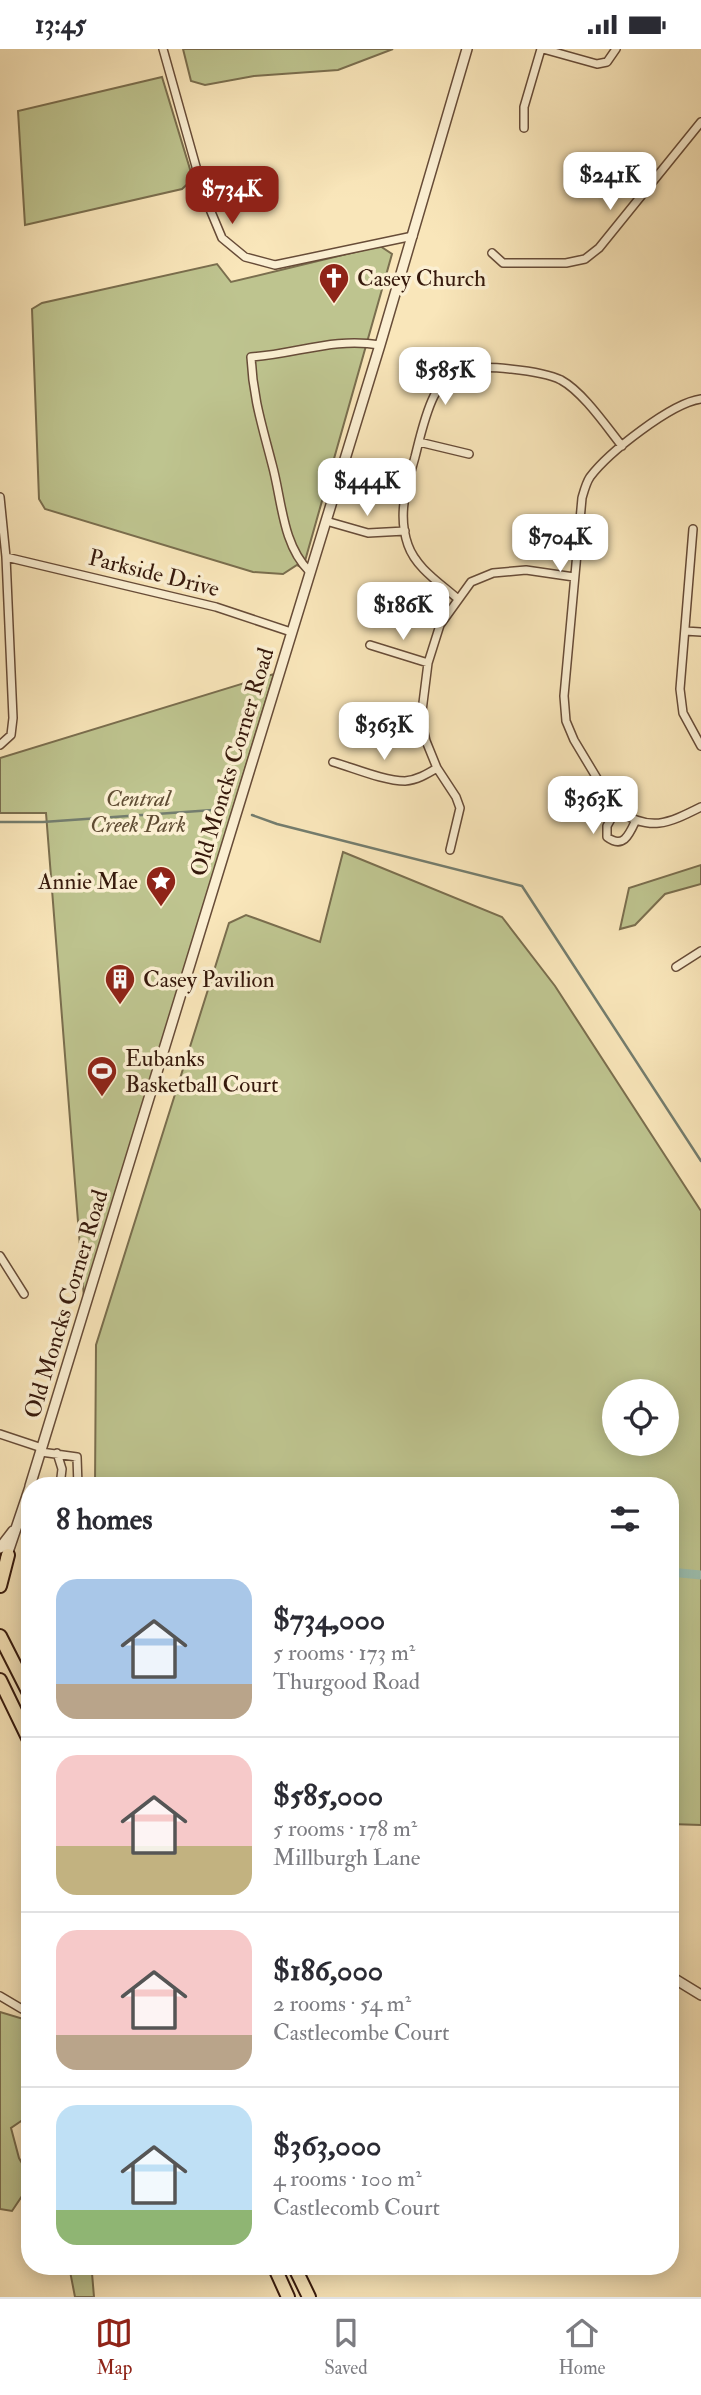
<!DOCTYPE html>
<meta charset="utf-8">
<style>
:root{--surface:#fff;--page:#f2f2f3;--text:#2b2b33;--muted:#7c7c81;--line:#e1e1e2;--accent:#8f2418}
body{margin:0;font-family:"IM FELL Double Pica",serif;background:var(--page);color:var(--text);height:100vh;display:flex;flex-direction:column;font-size:26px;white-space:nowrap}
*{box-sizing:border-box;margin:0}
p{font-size:23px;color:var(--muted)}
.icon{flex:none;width:38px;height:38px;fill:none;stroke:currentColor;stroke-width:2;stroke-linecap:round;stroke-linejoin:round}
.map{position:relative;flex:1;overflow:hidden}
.drawer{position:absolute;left:21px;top:1428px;width:658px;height:798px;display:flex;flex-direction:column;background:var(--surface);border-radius:28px;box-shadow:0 4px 18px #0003}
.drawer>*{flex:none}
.fabs{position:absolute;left:602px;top:1330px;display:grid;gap:14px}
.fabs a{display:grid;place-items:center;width:77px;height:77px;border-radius:50%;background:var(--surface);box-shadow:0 4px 18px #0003;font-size:35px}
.price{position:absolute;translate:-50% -60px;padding:0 16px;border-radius:14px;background:#fff;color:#222;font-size:23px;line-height:46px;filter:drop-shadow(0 2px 4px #0008)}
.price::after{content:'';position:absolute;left:50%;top:42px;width:21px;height:16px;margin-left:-10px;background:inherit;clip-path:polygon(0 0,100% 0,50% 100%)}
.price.active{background:var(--accent);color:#fff}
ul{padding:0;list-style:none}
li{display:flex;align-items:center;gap:21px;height:175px;padding:0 35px}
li+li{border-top:2px solid var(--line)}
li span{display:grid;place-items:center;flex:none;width:196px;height:140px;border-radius:21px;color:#555}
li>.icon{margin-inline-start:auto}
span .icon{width:84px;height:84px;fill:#fffc;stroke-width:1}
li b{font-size:30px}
h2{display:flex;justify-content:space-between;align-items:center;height:84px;padding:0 35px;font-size:30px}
.status{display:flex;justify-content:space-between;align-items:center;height:49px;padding:0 35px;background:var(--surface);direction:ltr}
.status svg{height:19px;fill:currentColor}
.dock{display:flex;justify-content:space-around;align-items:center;height:98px;border-top:2px solid var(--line);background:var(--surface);font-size:19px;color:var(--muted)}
.dock a{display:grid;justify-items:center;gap:4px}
.dock .active{color:var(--accent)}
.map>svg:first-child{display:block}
</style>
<div class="status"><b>13:45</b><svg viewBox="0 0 49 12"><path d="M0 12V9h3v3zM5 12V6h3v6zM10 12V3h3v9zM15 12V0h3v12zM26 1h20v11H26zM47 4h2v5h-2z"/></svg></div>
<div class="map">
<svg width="701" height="2248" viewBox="0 0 701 2248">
<rect width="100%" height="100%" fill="#f9e6ba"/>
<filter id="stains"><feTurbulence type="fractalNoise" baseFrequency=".00286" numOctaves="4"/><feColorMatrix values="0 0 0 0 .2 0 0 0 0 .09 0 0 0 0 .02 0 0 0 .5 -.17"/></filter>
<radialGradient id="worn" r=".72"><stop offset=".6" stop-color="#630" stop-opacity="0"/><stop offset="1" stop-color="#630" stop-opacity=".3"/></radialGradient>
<path fill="#bec48f" stroke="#7a6e4e" stroke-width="2" fill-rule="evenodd" d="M 183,0 L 393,0 L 338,21 L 254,27 L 205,36 L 191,32 Z
M 162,28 L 193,130 L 182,140 L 25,176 L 18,62 Z
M 380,197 L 392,205 L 303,519 L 297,516 L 283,525 L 253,523 L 45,460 L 39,450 L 32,260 L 42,254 L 217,215 L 231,233 Z
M 274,625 L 84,1249 L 46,764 L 0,764 L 0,709 Z
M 343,803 L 502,868 L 555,937 L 701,1162 L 701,1776 L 670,1775 L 670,1437 L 95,1437 L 96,1296 L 229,874 L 246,866 L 320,893 ZM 614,1342 L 667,1342 L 667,1395 L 614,1395 Z
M 701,816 L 701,835 L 665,845 L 635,876 L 620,880 L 629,839 Z
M 0,1963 L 30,1972 L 30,2066 L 11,2079 L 19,2109 L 30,2128 L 22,2147 L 12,2162 L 0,2160 Z
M 69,2217 L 94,2217 L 92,2224 L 94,2248 L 75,2248 Z"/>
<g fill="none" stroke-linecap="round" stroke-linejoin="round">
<path stroke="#747d6e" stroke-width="2.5" d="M 252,766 L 277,775 L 522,837 L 701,1112
M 0,773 L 43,773 L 227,760"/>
<path stroke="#9ec0b0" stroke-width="9" d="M 670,1523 L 701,1526"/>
<g stroke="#674c38" stroke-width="10">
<path id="minor" d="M 163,0 L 204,146 L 222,189 L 245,208 L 275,216 L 413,187
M 543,0 L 597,15 L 607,13 L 616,0
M 524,79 L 524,58 L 541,0
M 492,204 L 503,214 L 566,214 L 585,210 L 599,199 L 701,73
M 419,393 L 469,405
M 0,448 L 6,508 L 13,669 L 11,686 L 0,696
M 326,472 L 368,484 L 405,482
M 693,480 L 680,640 L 683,664 L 701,697
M 6,508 L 216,558 L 291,583
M 309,522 C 282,495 282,451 272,415 C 262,376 253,349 251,308 C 297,305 333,288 380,296
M 458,550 C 440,534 416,519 408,496 C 397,465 407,437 415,408 C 420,388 425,365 434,347 C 439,337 451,327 461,322 C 480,314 543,322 561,331 C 583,343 606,377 622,397
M 685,582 L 701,583
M 370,596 L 428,614
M 333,713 C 354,719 384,732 405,732 C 417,731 427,725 437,719
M 616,761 L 574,691 L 566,672 L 564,647 L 582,449 C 584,442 586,434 590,428 C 608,404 671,354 701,350
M 635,773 C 629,786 623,800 607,788 L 607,777 L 616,761 C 651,783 667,775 701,758
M 450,801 L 460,759 L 456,748 L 437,719 L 426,692 L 421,670 L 428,614 L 440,576 L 471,533 L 493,524 L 526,521 L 574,528
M 676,918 L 701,902
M 0,1207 L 24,1245
M 0,1385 L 42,1399
M 41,1403 L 77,1408 L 78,1437
M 57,1404 L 62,1420 L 60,1437
M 0,1947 L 22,1960 L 30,1961"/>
</g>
<g stroke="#674c38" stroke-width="12">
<path id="tertiary" d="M 30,1437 L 380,296 L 467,0
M 0,1499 L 13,1482
M 6,1509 L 30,1438
M 670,1927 L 701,1946"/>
</g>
<g stroke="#36190c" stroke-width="16">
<path id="primary" d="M 0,1537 L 8,1506
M 0,1587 L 30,1646
M 0,1631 L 30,1693
M 274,2217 L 288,2248
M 294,2217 L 309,2248"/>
</g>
<use href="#minor" stroke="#fbefd2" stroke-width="7"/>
<use href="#tertiary" stroke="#fbefd2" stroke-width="9"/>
<use href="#primary" stroke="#f9e6ba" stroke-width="12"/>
</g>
<defs>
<g id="church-pin" transform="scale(1.575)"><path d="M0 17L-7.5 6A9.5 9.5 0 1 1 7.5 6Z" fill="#8f2418" stroke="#fbefd2"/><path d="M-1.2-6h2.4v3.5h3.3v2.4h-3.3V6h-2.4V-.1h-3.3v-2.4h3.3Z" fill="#fff"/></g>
<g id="sight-pin" transform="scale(1.575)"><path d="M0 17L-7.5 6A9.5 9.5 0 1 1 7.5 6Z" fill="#8f2418" stroke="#fbefd2"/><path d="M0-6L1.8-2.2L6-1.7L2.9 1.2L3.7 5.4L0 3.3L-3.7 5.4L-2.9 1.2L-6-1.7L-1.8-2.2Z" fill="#fff"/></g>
<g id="building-pin" transform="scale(1.575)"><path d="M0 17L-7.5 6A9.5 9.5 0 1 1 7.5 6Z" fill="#8f2418" stroke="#fbefd2"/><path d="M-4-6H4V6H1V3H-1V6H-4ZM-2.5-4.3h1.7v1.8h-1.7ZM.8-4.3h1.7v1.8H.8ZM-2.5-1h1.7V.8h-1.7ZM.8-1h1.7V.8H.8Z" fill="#fff"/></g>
<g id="stadium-pin" transform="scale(1.575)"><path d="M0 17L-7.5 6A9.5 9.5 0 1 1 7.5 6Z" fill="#8f2418" stroke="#fbefd2"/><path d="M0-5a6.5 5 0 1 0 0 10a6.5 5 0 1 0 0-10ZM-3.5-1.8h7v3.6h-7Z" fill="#fff"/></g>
</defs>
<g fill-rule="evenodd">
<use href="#church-pin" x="334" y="229"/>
<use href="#sight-pin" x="161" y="832"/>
<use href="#building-pin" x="120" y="930"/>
<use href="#stadium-pin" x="102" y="1022"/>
</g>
<g text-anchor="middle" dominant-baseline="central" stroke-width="7" stroke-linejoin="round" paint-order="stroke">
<g font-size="23" fill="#36190c" stroke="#fbefd2" text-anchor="start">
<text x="357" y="229">Casey Church</text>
<text x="138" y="832" text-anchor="end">Annie Mae</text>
<text x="143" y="930">Casey Pavilion</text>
<text x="125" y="1009">Eubanks<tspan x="125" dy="26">Basketball Court</tspan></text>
</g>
<g font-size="23" fill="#36190c" stroke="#fbefd2">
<text transform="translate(154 524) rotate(14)">Parkside Drive</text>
<text transform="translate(232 713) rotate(-73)">Old Moncks Corner Road</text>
<text transform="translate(66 1255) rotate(-73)">Old Moncks Corner Road</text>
</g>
<g font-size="23" font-style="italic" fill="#5f4c33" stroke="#fbefd2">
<text x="138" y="749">Central<tspan x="138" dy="26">Creek Park</tspan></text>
</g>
</g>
<rect width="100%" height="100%" filter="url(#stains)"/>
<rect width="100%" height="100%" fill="url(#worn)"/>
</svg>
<div class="fabs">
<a><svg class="icon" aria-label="locate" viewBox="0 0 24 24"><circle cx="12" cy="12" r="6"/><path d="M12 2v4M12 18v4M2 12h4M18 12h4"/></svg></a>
</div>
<b class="price" style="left:610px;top:163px">$241K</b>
<b class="price active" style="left:232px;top:177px">$734K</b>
<b class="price" style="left:445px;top:358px">$585K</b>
<b class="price" style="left:367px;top:469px">$444K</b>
<b class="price" style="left:560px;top:525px">$704K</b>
<b class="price" style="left:403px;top:593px">$186K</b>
<b class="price" style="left:384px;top:713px">$363K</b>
<b class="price" style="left:593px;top:787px">$363K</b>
<section class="drawer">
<h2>8 homes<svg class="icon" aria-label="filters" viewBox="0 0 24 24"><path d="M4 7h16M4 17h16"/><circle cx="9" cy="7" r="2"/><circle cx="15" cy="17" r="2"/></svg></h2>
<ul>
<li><span style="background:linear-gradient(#a9c7e8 75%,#b9a48a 0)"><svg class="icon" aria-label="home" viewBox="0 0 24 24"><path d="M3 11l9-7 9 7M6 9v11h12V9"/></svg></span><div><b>$734,000</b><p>5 rooms · 173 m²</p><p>Thurgood Road</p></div></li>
<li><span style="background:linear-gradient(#f6c9c9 65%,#c2b280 0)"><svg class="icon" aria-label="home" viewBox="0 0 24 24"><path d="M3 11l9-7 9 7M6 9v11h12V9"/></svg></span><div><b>$585,000</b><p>5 rooms · 178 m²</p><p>Millburgh Lane</p></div></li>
<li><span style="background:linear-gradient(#f6c9c9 75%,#b9a48a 0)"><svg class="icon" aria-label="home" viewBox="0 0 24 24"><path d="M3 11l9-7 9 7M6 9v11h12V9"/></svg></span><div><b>$186,000</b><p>2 rooms · 54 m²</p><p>Castlecombe Court</p></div></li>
<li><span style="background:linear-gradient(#bfe0f5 75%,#8fb573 0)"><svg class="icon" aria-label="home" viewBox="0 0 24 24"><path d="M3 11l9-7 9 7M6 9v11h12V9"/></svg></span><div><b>$363,000</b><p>4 rooms · 100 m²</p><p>Castlecomb Court</p></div></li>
</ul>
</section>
</div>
<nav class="dock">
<a class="active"><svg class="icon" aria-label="map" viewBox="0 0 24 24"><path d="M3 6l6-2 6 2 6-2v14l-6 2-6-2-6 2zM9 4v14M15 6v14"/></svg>Map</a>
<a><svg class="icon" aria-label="saved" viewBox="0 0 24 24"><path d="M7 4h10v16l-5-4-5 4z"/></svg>Saved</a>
<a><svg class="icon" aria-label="home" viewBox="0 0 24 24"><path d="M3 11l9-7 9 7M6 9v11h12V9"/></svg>Home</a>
</nav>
